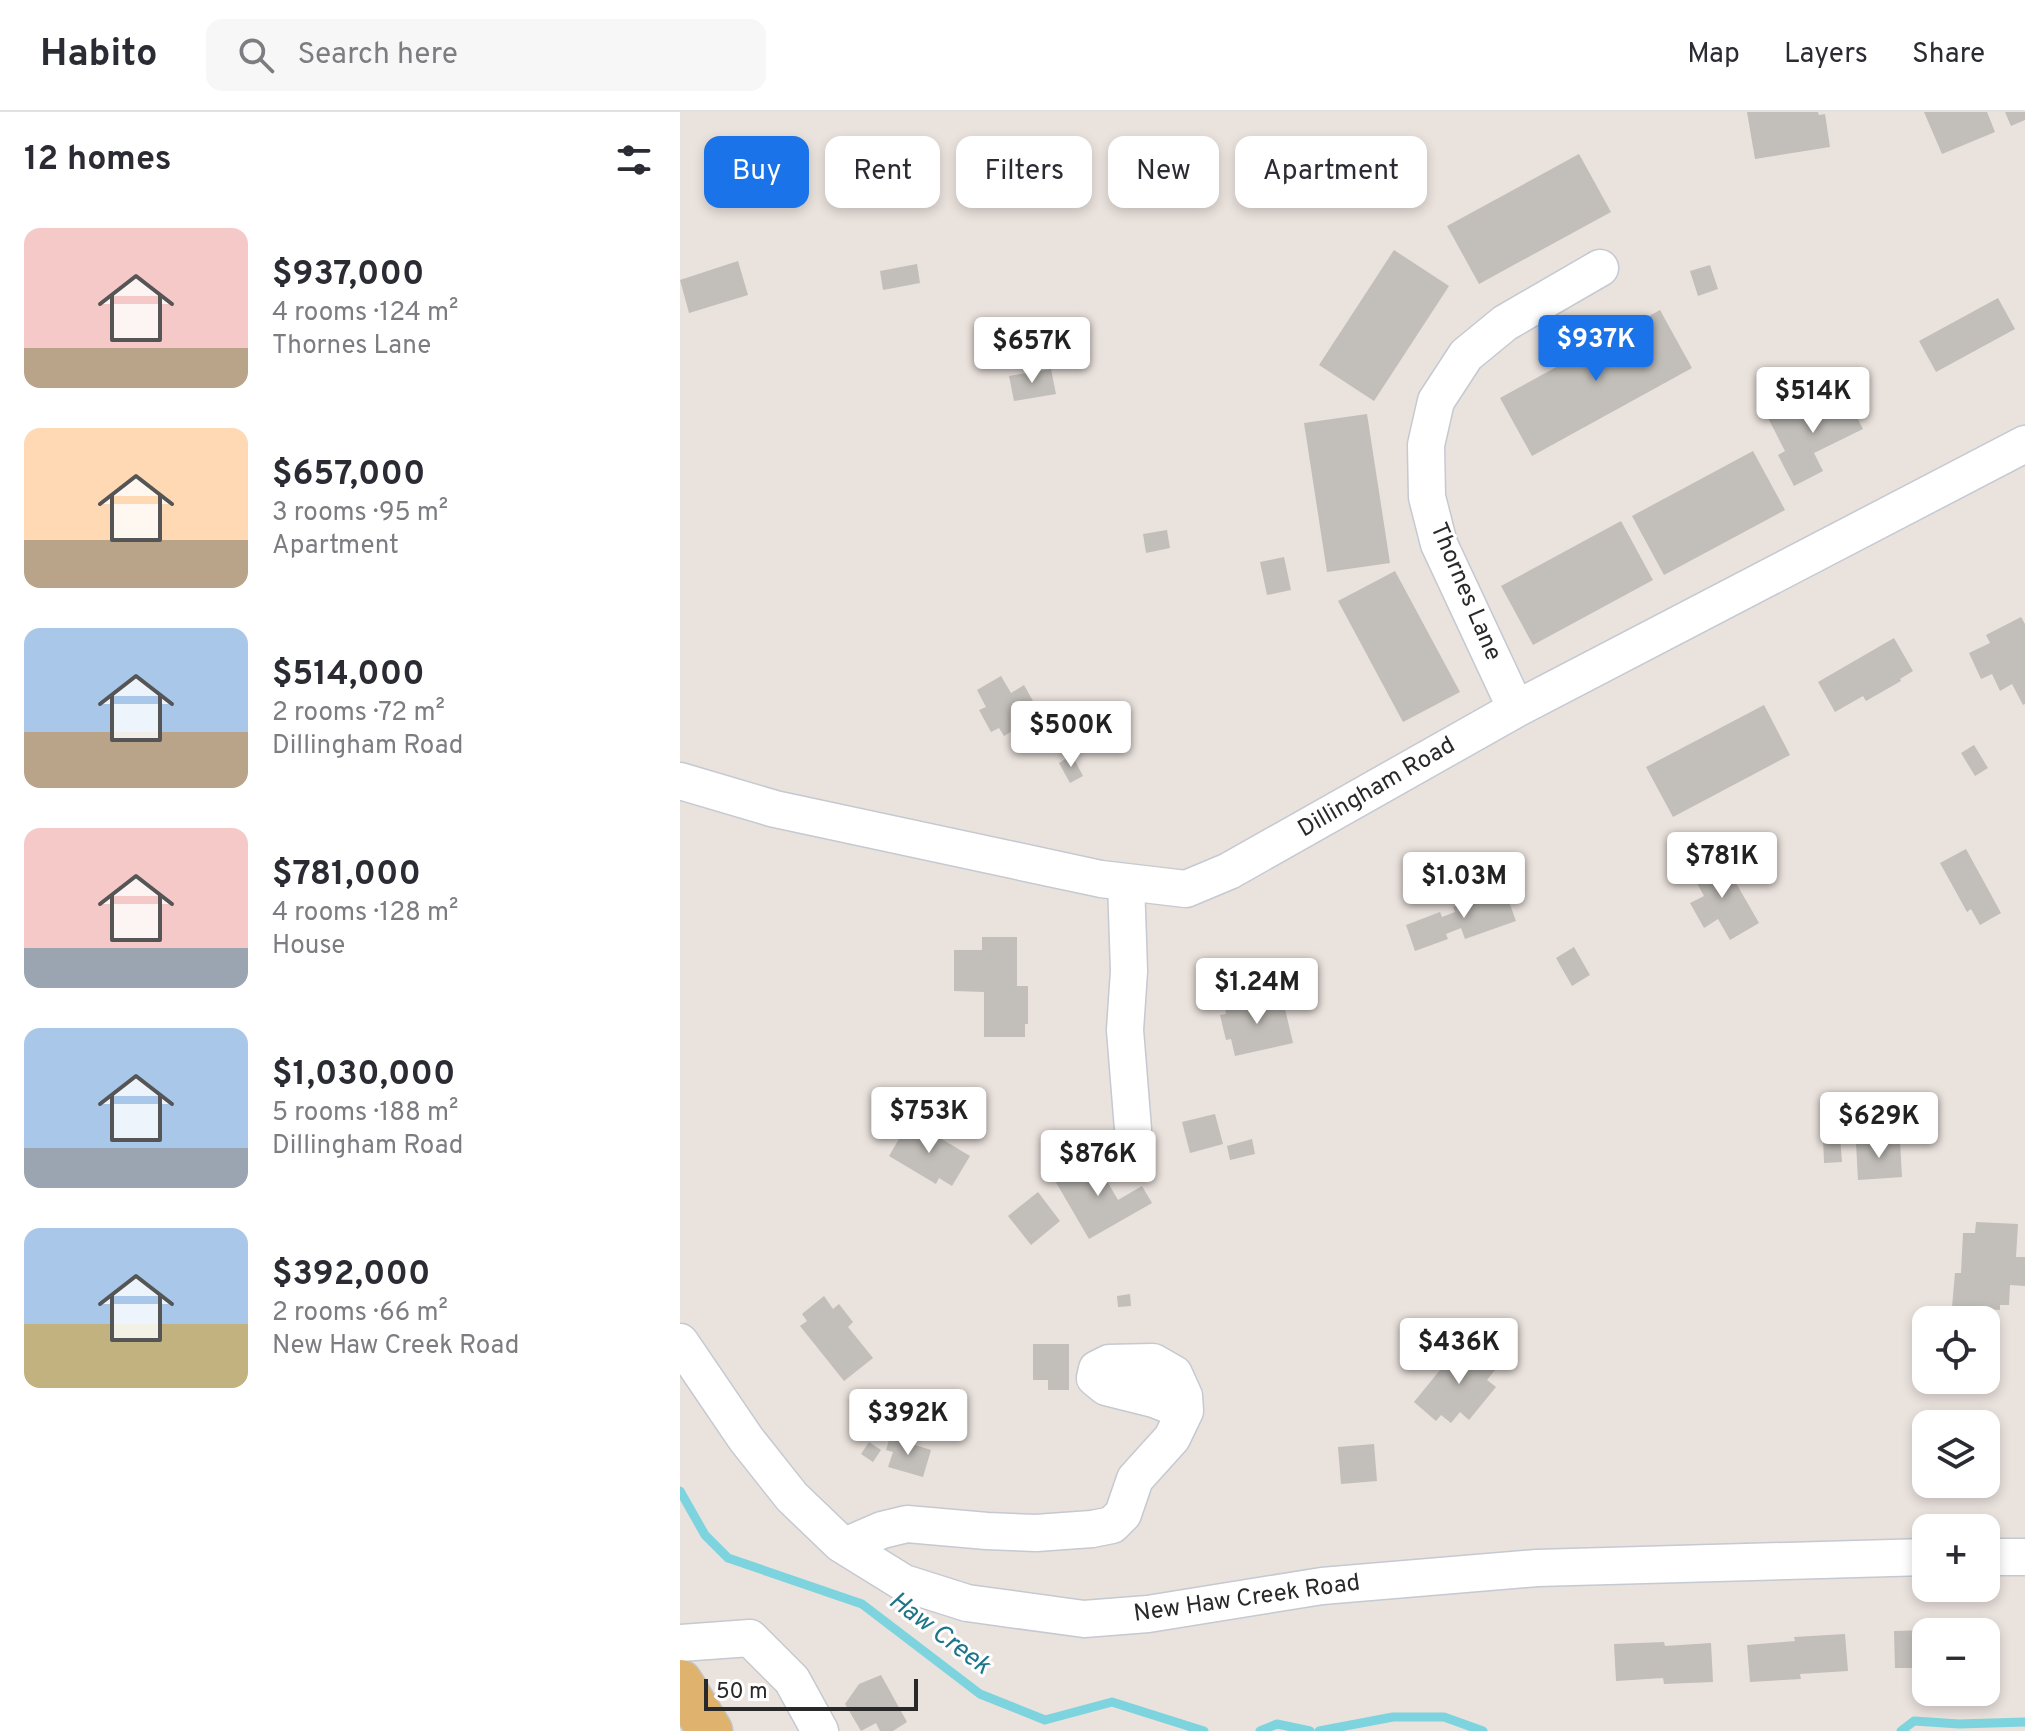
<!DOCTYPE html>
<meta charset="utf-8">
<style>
:root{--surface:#fff;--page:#f7f7f7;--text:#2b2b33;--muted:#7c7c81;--line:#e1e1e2;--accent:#1a73e8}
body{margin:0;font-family:Overpass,sans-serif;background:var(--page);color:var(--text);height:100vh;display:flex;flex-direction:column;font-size:30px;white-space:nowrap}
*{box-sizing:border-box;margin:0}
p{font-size:26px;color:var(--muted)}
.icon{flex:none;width:44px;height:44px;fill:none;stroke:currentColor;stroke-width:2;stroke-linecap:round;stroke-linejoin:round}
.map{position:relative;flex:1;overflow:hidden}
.side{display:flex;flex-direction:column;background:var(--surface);width:680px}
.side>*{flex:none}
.banner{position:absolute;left:24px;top:24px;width:760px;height:72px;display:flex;gap:16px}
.tools{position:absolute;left:1232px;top:1194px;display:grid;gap:16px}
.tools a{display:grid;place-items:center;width:88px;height:88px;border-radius:16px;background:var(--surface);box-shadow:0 4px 12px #0003;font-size:40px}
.scale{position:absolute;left:24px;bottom:20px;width:214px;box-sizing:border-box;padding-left:8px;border:4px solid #292929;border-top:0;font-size:22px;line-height:28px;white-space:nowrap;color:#292929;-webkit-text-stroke:6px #fff;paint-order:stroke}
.price{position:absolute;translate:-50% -68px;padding:0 18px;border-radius:8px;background:#fff;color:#222;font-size:26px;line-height:52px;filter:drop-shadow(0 2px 4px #0008)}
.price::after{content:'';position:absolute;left:50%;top:48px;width:24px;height:18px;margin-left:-12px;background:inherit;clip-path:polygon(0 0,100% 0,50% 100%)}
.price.current{background:var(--accent);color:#fff}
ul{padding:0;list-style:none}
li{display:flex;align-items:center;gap:24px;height:200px;padding:0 24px}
li span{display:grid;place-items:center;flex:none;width:224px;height:160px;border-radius:16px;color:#555}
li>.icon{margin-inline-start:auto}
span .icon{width:96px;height:96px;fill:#fffc;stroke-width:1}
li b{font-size:34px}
h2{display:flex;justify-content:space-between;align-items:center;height:96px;padding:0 24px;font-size:34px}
.pill{padding:0 28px;border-radius:16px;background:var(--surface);box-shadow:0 4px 12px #0003;font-size:28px;line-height:72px}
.pill.current{background:var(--accent);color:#fff}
header{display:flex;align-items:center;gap:48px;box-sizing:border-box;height:112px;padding:0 40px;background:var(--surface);border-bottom:2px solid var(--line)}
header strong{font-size:38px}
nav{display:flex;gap:44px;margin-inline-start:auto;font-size:28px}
.search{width:560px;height:72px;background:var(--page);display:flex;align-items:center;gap:20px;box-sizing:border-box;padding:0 28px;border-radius:16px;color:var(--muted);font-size:30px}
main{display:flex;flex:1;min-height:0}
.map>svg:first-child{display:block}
</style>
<header>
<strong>Habito</strong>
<div class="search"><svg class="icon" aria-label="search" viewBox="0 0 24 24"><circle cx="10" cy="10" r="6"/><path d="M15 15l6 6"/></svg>Search here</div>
<nav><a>Map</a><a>Layers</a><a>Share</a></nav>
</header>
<main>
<section class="side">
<h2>12 homes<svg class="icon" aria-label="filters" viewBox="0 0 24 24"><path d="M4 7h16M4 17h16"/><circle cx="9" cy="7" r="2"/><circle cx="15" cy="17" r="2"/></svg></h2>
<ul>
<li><span style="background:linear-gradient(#f6c9c9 75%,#b9a48a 0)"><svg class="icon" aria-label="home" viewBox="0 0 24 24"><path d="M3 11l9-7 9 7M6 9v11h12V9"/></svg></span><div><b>$937,000</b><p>4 rooms · 124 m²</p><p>Thornes Lane</p></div></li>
<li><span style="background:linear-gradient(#ffd9b3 70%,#b9a48a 0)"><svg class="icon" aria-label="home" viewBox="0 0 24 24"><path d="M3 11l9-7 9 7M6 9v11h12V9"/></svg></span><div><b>$657,000</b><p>3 rooms · 95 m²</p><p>Apartment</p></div></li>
<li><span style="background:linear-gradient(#a9c7e8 65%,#b9a48a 0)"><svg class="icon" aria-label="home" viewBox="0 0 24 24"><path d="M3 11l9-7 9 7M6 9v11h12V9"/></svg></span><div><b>$514,000</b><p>2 rooms · 72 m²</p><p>Dillingham Road</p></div></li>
<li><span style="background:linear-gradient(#f6c9c9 75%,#9aa5b1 0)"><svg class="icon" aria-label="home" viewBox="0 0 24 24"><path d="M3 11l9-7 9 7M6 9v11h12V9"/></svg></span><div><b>$781,000</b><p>4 rooms · 128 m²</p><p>House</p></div></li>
<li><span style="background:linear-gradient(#a9c7e8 75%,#9aa5b1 0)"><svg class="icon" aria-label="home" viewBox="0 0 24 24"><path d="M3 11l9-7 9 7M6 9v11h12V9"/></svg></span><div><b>$1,030,000</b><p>5 rooms · 188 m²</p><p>Dillingham Road</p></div></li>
<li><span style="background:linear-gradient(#a9c7e8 60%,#c2b280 0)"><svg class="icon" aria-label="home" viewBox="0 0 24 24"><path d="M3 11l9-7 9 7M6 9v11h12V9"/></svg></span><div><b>$392,000</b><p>2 rooms · 66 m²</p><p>New Haw Creek Road</p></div></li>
</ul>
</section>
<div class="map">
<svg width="1345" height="1619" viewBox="0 0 1345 1619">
<rect width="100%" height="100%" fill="#eae2dd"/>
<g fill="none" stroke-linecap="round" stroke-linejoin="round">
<path stroke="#7dd4df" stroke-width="9" d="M 0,1379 L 25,1423 L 48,1446 L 182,1492 L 300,1582 L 365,1608 L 432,1590 L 524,1619
M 580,1619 L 597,1612 L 630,1619
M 639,1619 L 713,1605 L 764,1605 L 803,1619
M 1221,1619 L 1234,1609 L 1279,1612 L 1345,1610"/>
</g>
<path fill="#c2beb9" d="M 1067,0 L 1138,0 L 1139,3 L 1145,2 L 1150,35 L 1075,47 Z
M 1244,0 L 1307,0 L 1315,20 L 1262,42 Z
M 1325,0 L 1345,0 L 1345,8 L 1331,14 Z
M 899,42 L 931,100 L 799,172 L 767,114 Z
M 714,138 L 769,174 L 694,289 L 639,253 Z
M 58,149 L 68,183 L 9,201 L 0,168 Z
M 237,152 L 240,171 L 203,178 L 200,159 Z
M 1030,153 L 1038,177 L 1018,184 L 1010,159 Z
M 1318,186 L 1335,217 L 1256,260 L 1239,229 Z
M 980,198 L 1012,256 L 852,344 L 820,286 Z
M 371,257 L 376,282 L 334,289 L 329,264 Z
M 1164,280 L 1183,317 L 1134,341 L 1143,359 L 1114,374 L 1098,343 L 1105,339 L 1088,306 L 1110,295 L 1116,305 L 1123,301 L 1122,298 L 1131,293 L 1133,296 Z
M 687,302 L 710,451 L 647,460 L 624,311 Z
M 1073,339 L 1105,398 L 984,463 L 952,404 Z
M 941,409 L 973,468 L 853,533 L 821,474 Z
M 487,418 L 490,436 L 466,441 L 463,422 Z
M 604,445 L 611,478 L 587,483 L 580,450 Z
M 715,459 L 780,580 L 723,610 L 658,489 Z
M 1341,505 L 1345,512 L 1345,592 L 1343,593 L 1332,572 L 1320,579 L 1312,562 L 1301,567 L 1289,541 L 1310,531 L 1306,523 Z
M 1214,526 L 1233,559 L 1220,567 L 1221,569 L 1186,589 L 1183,584 L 1155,600 L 1138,570 Z
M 321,564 L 331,581 L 344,573 L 367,614 L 343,627 L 337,616 L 324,624 L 319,616 L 311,620 L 299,598 L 306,595 L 297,578 Z
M 1084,593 L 1110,643 L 993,705 L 966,655 Z
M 387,595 L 394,607 L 377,617 L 370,605 Z
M 1294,633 L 1308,656 L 1295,664 L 1281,641 Z
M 392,643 L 403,664 L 390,671 L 379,651 Z
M 1286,737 L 1321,801 L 1300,813 L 1291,797 L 1287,800 L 1260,751 Z
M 1041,745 L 1079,811 L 1050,828 L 1038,807 L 1024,816 L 1010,791 L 1024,784 L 1012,762 Z
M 824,776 L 836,809 L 785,827 L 781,816 L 766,822 L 768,827 L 735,839 L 726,813 L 760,800 L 762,805 L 775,800 L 773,795 Z
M 302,825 L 337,825 L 337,874 L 348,874 L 348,912 L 345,912 L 345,925 L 304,925 L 304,880 L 274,879 L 274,838 L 302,838 Z
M 894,835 L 910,863 L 892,874 L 876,846 Z
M 602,884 L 613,931 L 555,944 L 551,927 L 546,928 L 540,903 L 546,902 L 545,893 L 563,889 L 563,893 Z
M 535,1002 L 543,1032 L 510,1041 L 502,1010 Z
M 230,1008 L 290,1044 L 272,1074 L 259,1066 L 256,1072 L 209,1044 Z
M 1160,1024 L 1162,1050 L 1144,1051 L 1143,1025 Z
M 572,1027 L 575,1042 L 550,1048 L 547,1034 Z
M 1220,1029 L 1222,1065 L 1178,1068 L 1176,1031 Z
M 413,1045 L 438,1088 L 462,1074 L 472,1091 L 409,1127 L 374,1067 Z
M 358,1080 L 380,1109 L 351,1133 L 328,1104 Z
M 1296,1110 L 1338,1112 L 1336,1145 L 1345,1145 L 1345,1174 L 1330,1173 L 1329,1193 L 1320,1193 L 1320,1198 L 1272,1195 L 1275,1161 L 1281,1161 L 1283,1121 L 1295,1121 Z
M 450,1182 L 451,1194 L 438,1195 L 437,1184 Z
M 144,1184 L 153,1197 L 159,1192 L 173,1210 L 168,1215 L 193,1246 L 164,1269 L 120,1214 L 127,1209 L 122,1202 Z
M 353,1232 L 389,1232 L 389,1278 L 368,1278 L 368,1268 L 353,1268 Z
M 795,1233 L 819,1253 L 807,1268 L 816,1275 L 789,1308 L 780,1300 L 771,1311 L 761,1303 L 756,1309 L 734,1290 L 777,1237 L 786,1245 Z
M 210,1325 L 251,1338 L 243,1365 L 208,1355 L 213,1340 L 206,1338 Z
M 189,1330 L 201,1338 L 193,1350 L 181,1342 Z
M 694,1332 L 697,1369 L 661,1372 L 658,1335 Z
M 1312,1511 L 1313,1554 L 1306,1554 L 1306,1520 L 1261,1520 L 1261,1512 Z
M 1246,1518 L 1246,1556 L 1215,1556 L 1214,1519 Z
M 1165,1522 L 1168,1559 L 1120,1562 L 1121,1567 L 1070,1570 L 1067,1533 L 1115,1529 L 1114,1525 Z
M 984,1530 L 985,1534 L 1031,1531 L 1033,1570 L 984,1572 L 983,1566 L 936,1569 L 934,1532 Z
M 201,1563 L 227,1610 L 213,1619 L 200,1619 L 196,1611 L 181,1619 L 165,1592 L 179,1572 Z"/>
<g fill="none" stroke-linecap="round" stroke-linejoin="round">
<g stroke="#c5c9d1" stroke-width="39">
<path id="minor" d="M 836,597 L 759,432 L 747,385 L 746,333 L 756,289 L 786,243 L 825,211 L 920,156
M 0,669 L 95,697 L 421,767 L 506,777 L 549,759 L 836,597 L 1345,332
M 446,770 L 449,859 L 445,918 L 453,1017
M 0,1230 L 66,1327 L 112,1385 L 161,1432 L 224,1471 L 287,1491 L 404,1507 L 468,1502 L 642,1474 L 857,1456 L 1246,1445
M 165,1434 L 202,1418 L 227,1412 L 307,1419 L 356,1421 L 412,1417 L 432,1413 L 443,1402 L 455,1367 L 492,1326 L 505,1299 L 504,1284 L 494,1262 L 473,1250 L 429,1251 L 417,1257 L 415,1266 L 426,1275 L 474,1287 L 505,1299
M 1306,1445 L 1345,1445
M 0,1531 L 70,1526 L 112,1568 L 140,1619"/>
</g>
<g stroke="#c3c3c3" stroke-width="47">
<path id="major" d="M 0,1570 L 30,1619"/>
</g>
<use href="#minor" stroke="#fff" stroke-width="36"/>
<use href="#major" stroke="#dfb36d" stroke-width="44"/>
</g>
<g text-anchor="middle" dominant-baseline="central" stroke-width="6" stroke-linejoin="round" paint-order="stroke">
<g font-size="24" fill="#292929" stroke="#fff">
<text transform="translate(785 480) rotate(67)">Thornes Lane</text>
<text transform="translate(697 676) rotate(-30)">Dillingham Road</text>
<text transform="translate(567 1487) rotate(-8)">New Haw Creek Road</text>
</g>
<g font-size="26" font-style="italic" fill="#1e7589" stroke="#fff">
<text transform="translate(259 1522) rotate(37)">Haw Creek</text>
</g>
</g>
</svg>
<div class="tools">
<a><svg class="icon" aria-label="locate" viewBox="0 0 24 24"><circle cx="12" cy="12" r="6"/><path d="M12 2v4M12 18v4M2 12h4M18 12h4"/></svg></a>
<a><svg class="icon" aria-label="layers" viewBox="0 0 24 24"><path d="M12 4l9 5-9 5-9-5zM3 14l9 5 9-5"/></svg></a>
<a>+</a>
<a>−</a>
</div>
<div class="scale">50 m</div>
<b class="price current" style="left:916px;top:271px">$937K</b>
<b class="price" style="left:352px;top:273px">$657K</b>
<b class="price" style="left:1133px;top:323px">$514K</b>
<b class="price" style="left:391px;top:657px">$500K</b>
<b class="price" style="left:1042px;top:788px">$781K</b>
<b class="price" style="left:784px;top:808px">$1.03M</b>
<b class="price" style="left:577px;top:914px">$1.24M</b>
<b class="price" style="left:249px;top:1043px">$753K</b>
<b class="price" style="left:1199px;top:1048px">$629K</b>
<b class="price" style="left:418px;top:1086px">$876K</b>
<b class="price" style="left:779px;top:1274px">$436K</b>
<b class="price" style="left:228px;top:1345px">$392K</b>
<div class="banner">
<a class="pill current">Buy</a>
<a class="pill">Rent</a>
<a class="pill">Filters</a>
<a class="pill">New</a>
<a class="pill">Apartment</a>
</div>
</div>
</main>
